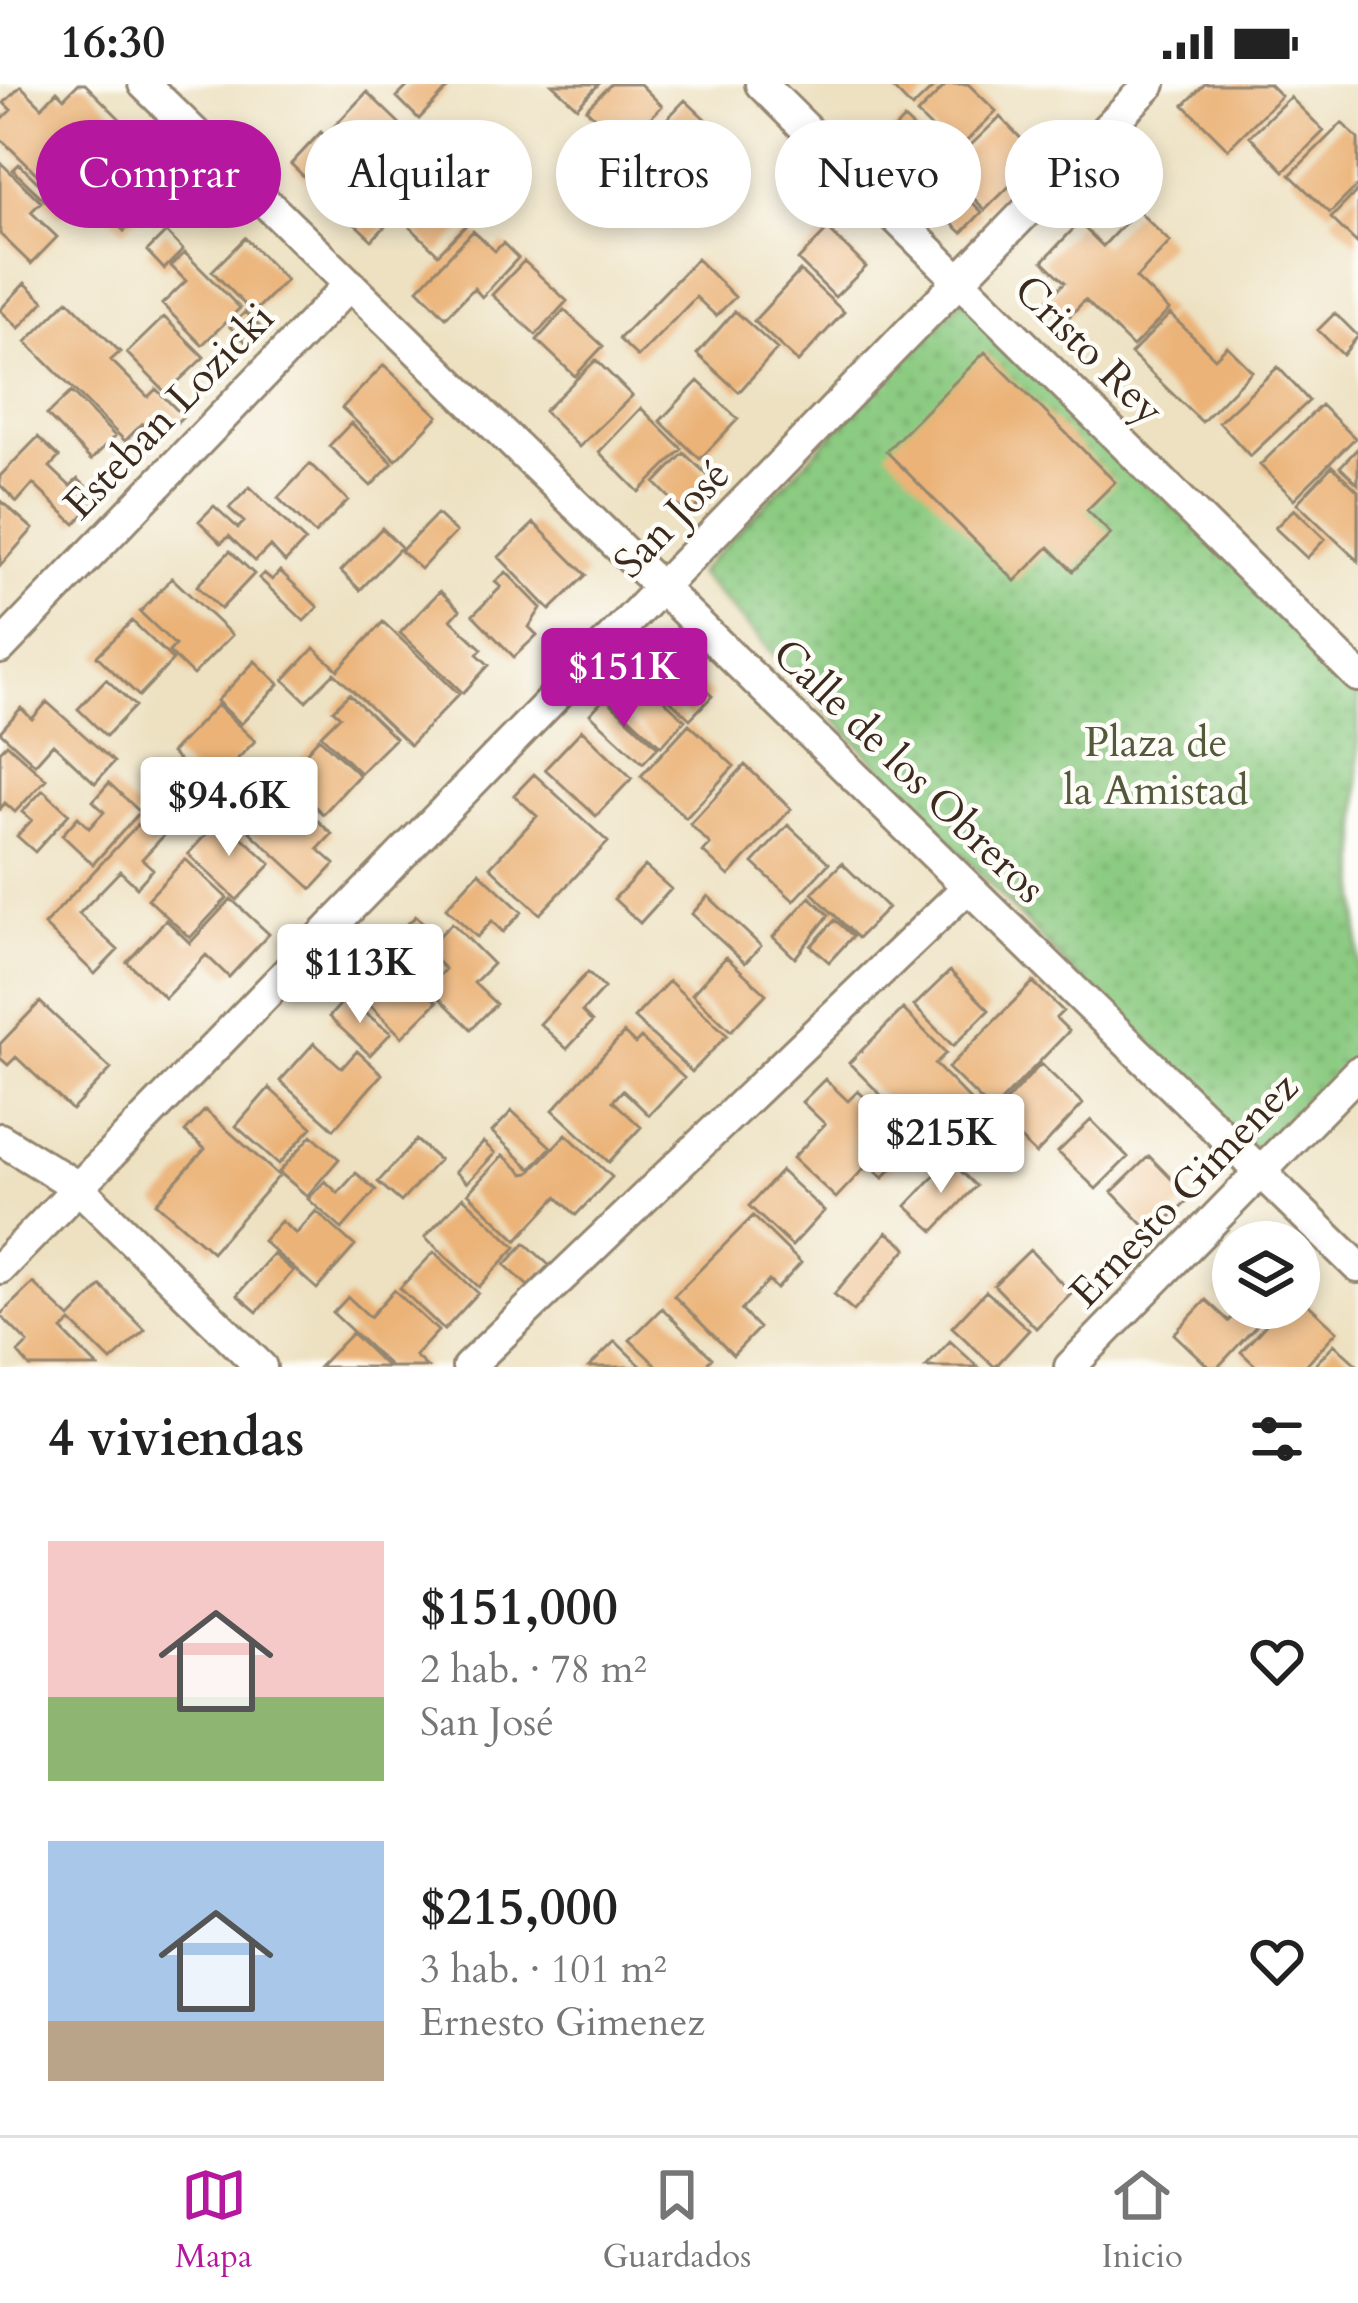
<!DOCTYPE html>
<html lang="es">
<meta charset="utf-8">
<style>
:root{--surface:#fff;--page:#f2f2f2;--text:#222;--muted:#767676;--line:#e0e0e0;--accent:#b5179e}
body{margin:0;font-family:Cardo,serif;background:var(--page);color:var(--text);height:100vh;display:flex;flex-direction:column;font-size:45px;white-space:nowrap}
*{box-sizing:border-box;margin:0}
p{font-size:39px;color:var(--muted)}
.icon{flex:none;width:66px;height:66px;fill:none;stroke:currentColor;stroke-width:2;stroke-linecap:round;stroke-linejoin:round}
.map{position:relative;height:1283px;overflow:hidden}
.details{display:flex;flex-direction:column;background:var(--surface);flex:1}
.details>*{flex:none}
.hud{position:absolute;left:36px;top:36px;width:1287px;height:108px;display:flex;gap:24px}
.tools{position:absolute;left:1212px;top:1137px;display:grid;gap:24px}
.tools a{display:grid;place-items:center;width:108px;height:108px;border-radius:50%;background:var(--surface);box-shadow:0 6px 18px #0003;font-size:60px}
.price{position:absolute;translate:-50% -102px;padding:0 27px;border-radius:12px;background:#fff;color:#222;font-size:39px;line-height:78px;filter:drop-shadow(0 3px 6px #0008)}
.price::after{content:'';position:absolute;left:50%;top:72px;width:36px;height:27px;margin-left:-18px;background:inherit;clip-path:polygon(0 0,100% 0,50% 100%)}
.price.active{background:var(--accent);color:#fff}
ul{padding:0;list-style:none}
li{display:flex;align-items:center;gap:36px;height:300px;padding:0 48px}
li span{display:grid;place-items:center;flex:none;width:336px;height:240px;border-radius:0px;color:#555}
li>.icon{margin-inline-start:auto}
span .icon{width:144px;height:144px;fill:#fffc;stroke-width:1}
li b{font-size:51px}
h2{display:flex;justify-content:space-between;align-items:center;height:144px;padding:0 48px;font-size:51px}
.tag{padding:0 42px;border-radius:54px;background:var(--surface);box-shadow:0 6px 18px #0003;font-size:42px;line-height:108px}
.tag.active{background:var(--accent);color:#fff}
.status{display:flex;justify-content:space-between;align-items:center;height:84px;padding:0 60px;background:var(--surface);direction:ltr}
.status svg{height:33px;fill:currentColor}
.menu{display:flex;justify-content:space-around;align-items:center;height:168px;border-top:3px solid var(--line);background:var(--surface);font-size:33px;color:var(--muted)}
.menu a{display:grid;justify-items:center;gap:6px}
.menu .active{color:var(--accent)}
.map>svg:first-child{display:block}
</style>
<div class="status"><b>16:30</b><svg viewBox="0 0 49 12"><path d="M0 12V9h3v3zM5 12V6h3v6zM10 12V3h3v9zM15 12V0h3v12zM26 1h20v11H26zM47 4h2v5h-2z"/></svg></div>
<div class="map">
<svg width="1358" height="1283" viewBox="0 0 1358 1283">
<defs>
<pattern id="grass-dots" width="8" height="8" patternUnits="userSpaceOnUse" patternTransform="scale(3)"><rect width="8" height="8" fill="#8ccb82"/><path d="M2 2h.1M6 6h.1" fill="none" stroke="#7aae70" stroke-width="1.8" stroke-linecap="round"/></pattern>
</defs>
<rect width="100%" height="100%" fill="#fdfcf7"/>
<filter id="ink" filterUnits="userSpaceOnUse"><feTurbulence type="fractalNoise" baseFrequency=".00833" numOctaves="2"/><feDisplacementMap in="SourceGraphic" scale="24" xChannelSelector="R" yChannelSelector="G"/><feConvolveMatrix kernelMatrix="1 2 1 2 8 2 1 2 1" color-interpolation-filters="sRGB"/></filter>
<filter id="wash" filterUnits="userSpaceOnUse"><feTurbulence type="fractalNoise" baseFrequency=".004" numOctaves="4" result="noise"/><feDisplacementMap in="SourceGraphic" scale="48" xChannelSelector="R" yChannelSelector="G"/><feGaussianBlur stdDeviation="2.7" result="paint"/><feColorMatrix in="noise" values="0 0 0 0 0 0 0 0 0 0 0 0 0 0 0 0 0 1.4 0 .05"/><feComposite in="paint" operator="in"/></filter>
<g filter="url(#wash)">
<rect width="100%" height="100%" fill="#ede1c1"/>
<path fill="url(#grass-dots)" stroke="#647a50" stroke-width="3" d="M 965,213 L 1358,596 L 1358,988 L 1259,1087 L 698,489 Z"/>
<g id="blocks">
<path fill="#ebb378" d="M 78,0 L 85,0 L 133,48 L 102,81 L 113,92 L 87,118 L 56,88 L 80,59 L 43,96 L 0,54 L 0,37 L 11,26 L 4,19 L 21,2 L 42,23 L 57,7 L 64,14 Z
M 410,0 L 442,0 L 447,5 L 419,35 L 397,13 Z
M 552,0 L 599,0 L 577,23 Z
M 611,0 L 640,0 L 662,22 L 624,61 L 586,25 Z
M 889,0 L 937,0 L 912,24 Z
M 947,0 L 968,0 L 996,27 L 956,68 L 917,30 Z
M 1205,0 L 1269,0 L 1281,12 L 1228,65 L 1184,21 Z
M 367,8 L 399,39 L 359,81 L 327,50 Z
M 1290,13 L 1324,47 L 1284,87 L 1250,52 Z
M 685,16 L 720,49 L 665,106 L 630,73 Z
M 1000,33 L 1039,73 L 985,126 L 946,85 Z
M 904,35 L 939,68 L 910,99 L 875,65 Z
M 1342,39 L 1358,55 L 1358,101 L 1330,129 L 1290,91 Z
M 600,47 L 626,72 L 596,104 L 564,66 L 582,48 L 591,57 Z
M 321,48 L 351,77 L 320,108 L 291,80 Z
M 406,52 L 441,85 L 372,156 L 337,123 Z
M 160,61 L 183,83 L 142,125 L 119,103 Z
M 718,69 L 747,99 L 717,129 L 688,98 Z
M 0,78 L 41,118 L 31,128 L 57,153 L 31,180 L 0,150 Z
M 19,80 L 66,126 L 61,132 L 13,86 Z
M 938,85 L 982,128 L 962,149 L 917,106 Z
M 437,106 L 475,132 L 438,170 L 406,139 Z
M 1358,106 L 1358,160 L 1331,134 Z
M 123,114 L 140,130 L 124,147 L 107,130 Z
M 1137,126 L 1170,158 L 1136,194 L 1169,226 L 1133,263 L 1085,216 L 1065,237 L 1045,218 L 1065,198 L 1043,177 L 1079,139 L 1103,162 Z
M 828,145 L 866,183 L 835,213 L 798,176 Z
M 473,147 L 495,167 L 503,159 L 518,174 L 482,213 L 474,204 L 446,233 L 418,205 Z
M 166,148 L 183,166 L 164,185 L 147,167 Z
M 245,154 L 286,196 L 253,229 L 212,187 Z
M 185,169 L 240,224 L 202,261 L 162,220 L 186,197 L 171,182 Z
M 697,175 L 735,213 L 716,232 L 696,213 L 638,273 L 619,255 Z
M 524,177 L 567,217 L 536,251 L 492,211 Z
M 800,187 L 844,228 L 798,278 L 754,237 Z
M 25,199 L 44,217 L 19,244 L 0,226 Z
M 68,216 L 120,268 L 111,276 L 148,313 L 156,305 L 183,332 L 158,357 L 142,340 L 125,357 L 26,258 Z
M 564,226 L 603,262 L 575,292 L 537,256 Z
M 735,227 L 777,265 L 739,308 L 697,270 Z
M 245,228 L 263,246 L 248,260 L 230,243 Z
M 1335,229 L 1358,252 L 1343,271 L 1318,246 Z
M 1170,230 L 1215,274 L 1227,262 L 1252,287 L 1202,338 L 1131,270 Z
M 164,233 L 204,273 L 166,309 L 127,269 Z
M 985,268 L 1115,398 L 1087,426 L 1111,450 L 1073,487 L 1049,463 L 1015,497 L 886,367 Z
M 596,276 L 632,312 L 579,363 L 544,327 Z
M 384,281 L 438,332 L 396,376 L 342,324 Z
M 1278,283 L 1309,317 L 1250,372 L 1219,338 Z
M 698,297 L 738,335 L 700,375 L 660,337 Z
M 71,308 L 115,352 L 91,376 L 47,331 Z
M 1321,321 L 1355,354 L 1294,415 L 1260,381 Z
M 641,324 L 682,365 L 639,408 L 599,368 Z
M 351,339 L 393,379 L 371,402 L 329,362 Z
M 38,353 L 59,373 L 50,383 L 70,402 L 78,395 L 99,415 L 75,440 L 33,400 L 17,418 L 0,401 L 0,392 Z
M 1358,364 L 1358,400 L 1340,383 Z
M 684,369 L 718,401 L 688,432 L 655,399 Z
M 310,380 L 348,416 L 315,450 L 278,414 Z
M 1332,382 L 1358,407 L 1358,477 L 1297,419 Z
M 250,403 L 305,457 L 285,478 L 270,462 L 255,477 L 229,452 L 221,459 L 199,437 L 214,422 L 238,444 L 244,438 L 229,424 Z
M 0,416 L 33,445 L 0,482 Z
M 1294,425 L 1325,455 L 1307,474 L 1275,444 Z
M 437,430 L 456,448 L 421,485 L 401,467 Z
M 534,439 L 586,491 L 550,526 L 499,473 Z
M 382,444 L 401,463 L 360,506 L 341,487 Z
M 230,467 L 254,490 L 221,525 L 197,502 Z
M 280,487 L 318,523 L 304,537 L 259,494 L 264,489 L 272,496 Z
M 506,488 L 541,524 L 529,543 L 537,551 L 514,573 L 473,531 L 501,503 L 495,498 Z
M 172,494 L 232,551 L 193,591 L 169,568 L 175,561 L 140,528 Z
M 440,507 L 460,526 L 451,536 L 482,565 L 477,570 L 489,581 L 463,609 L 400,549 Z
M 132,537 L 173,576 L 139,612 L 97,572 Z
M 383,538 L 459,610 L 410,661 L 334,589 L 306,617 L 284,596 L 314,564 L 338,586 Z
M 662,565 L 712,612 L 690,635 L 640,588 Z
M 255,577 L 279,600 L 241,640 L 217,617 Z
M 638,592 L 685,636 L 661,662 L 613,618 Z
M 106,595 L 135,622 L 106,652 L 78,625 Z
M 349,610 L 395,654 L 360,689 L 321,651 L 340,632 L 333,626 Z
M 605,614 L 658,663 L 643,679 L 590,630 Z
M 47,618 L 114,678 L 95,699 L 53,660 L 35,680 L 0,648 L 21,624 L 32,635 Z
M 217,621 L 255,657 L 208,705 L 171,669 Z
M 689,640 L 734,682 L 686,734 L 641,692 Z
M 582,646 L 632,694 L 596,732 L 545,685 Z
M 319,654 L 359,691 L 323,730 L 284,693 Z
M 7,660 L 46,695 L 15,728 L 5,719 L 0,725 L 0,667 Z
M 745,681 L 791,725 L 729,792 L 703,768 L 710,760 L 690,740 Z
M 534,690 L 608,758 L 540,830 L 490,783 L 537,732 L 514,711 Z
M 109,699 L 140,728 L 93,780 L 62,751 L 78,733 L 89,744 L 104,728 L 93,717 Z
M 43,706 L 69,730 L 35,768 L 17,752 L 32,736 L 22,728 Z
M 287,708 L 332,750 L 318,765 L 335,780 L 312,805 L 250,748 Z
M 164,712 L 184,730 L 142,775 L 153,785 L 137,803 L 120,787 L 79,830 L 118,866 L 95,890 L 44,841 Z
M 221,734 L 271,780 L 237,816 L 188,770 Z
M 788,741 L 829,779 L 794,817 L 753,779 Z
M 185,775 L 227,814 L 190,854 L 148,815 Z
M 842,779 L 888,824 L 858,854 L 812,809 Z
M 645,782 L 671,805 L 640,839 L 614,815 Z
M 479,788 L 522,828 L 503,848 L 492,837 L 477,853 L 446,824 Z
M 708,812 L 761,862 L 745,879 L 692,830 Z
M 810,813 L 829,831 L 795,874 L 773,853 Z
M 231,815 L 269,850 L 229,893 L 206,871 L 165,914 L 127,878 L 166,836 L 190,859 Z
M 416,832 L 433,850 L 408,876 L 390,857 Z
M 835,836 L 853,852 L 829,878 L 811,862 Z
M 452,839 L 493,880 L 474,899 L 496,920 L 471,945 L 428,903 L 445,885 L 425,866 Z
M 339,864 L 372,898 L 354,916 L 320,883 Z
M 726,873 L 766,910 L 731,947 L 692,910 Z
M 401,882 L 437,918 L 402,953 L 366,917 Z
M 950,887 L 989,926 L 953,962 L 914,922 Z
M 588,888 L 604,904 L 582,928 L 592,938 L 567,965 L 540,940 Z
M 669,897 L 727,951 L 692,988 L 634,934 Z
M 1033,898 L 1063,927 L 1056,934 L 1069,947 L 992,1027 L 948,984 Z
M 346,914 L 391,949 L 370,971 L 329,933 Z
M 40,918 L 111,985 L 72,1026 L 16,973 L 8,981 L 0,974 L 0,960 Z
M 903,925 L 946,969 L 935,980 L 970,1016 L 928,1058 L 849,979 Z
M 624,949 L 635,960 L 641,954 L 684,994 L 649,1031 L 623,1006 L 613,1017 L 641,1043 L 609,1078 L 553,1026 Z
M 314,959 L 342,984 L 357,967 L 382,990 L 334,1045 L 280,997 Z
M 1041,980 L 1083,1020 L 1036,1070 L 994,1030 Z
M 825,995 L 848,1017 L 858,1007 L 900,1047 L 885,1062 L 899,1076 L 883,1094 L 868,1080 L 836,1114 L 793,1074 L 825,1040 L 802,1018 Z
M 269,1004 L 312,1043 L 279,1080 L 236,1042 Z
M 205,1026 L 279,1092 L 212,1168 L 156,1119 L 205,1065 L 185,1048 Z
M 512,1027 L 551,1063 L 531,1085 L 492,1048 Z
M 1091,1036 L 1128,1073 L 1096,1105 L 1058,1068 Z
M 566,1050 L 612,1093 L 576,1131 L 557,1113 L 517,1156 L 468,1109 L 503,1071 L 524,1090 L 529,1089 Z
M 312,1051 L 339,1075 L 307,1112 L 279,1088 Z
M 416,1056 L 439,1076 L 401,1118 L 378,1098 Z
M 483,1058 L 495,1069 L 467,1099 L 455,1088 Z
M 1149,1072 L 1190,1114 L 1152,1150 L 1112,1108 Z
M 949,1076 L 976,1102 L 934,1147 L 906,1122 Z
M 781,1087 L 824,1127 L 792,1162 L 749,1122 Z
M 356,1089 L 376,1106 L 342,1145 L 308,1115 L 325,1097 L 338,1109 Z
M 463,1113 L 516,1163 L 479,1203 L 425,1153 Z
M 316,1127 L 355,1162 L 317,1205 L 263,1157 L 281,1137 L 296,1150 Z
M 753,1132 L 801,1179 L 777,1205 L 769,1197 L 741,1226 L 759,1244 L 733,1271 L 674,1212 Z
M 887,1148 L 907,1164 L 854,1227 L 834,1210 Z
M 525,1159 L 549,1181 L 528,1202 L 505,1181 Z
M 1030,1166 L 1071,1209 L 1036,1244 L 994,1201 Z
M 434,1168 L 478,1209 L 444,1246 L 400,1204 Z
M 273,1170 L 293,1187 L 257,1228 L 237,1211 Z
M 1233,1192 L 1233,1224 L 1273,1224 L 1218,1283 L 1209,1283 L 1174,1250 L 1206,1216 L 1229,1237 L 1237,1228 L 1217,1209 Z
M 33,1199 L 70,1234 L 101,1202 L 145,1246 L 111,1277 L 71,1238 L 62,1246 L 98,1283 L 30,1283 L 18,1269 L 28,1259 L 0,1231 Z
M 394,1206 L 438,1247 L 415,1272 L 427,1283 L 391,1283 L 333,1229 L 348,1213 L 370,1233 Z
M 986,1207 L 1029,1246 L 995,1283 L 952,1243 Z
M 1299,1212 L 1337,1247 L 1304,1283 L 1257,1283 L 1241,1268 L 1281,1224 L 1299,1224 Z
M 662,1224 L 712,1274 L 704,1283 L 658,1283 L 630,1256 Z
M 352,1249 L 387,1283 L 319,1283 Z
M 615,1257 L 642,1283 L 589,1283 Z
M 950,1257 L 978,1283 L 926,1283 Z
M 1334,1260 L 1358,1282 L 1358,1283 L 1313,1283 Z"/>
</g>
</g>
<g filter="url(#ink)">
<use href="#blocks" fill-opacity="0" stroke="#948670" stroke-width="3"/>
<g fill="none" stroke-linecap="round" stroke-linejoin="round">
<g stroke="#948670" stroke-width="36">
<path id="minor" d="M 144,0 L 1358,1183
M 761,0 L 1358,592
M 0,564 L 350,200
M 0,1055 L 78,1103 L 261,1283
M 0,1184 L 1150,0
M 468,1283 L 968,803
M 1070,1283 L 1358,988"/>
</g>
<use href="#minor" stroke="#fff" stroke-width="30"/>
</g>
</g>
<g text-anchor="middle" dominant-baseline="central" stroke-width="9" stroke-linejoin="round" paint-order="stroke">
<g font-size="42" fill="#3b2a1e" stroke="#fdfcf7">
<text transform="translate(1089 266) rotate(45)">Cristo Rey</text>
<text transform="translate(169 327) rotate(-46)">Esteban Lozicki</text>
<text transform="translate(672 435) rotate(-46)">San José</text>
<text transform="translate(909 687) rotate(44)">Calle de los Obreros</text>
<text transform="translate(1184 1106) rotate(-46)">Ernesto Gimenez</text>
</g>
<g font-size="42" fill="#535a3c" stroke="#fdfcf7">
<text x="1156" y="658">Plaza de<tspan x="1156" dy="48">la Amistad</tspan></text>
</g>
</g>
</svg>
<div class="tools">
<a><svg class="icon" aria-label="layers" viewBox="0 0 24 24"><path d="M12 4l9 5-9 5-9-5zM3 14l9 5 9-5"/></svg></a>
</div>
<b class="price active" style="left:624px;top:646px">$151K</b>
<b class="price" style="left:229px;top:775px">$94.6K</b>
<b class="price" style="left:360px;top:942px">$113K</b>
<b class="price" style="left:941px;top:1112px">$215K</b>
<div class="hud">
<a class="tag active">Comprar</a>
<a class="tag">Alquilar</a>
<a class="tag">Filtros</a>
<a class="tag">Nuevo</a>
<a class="tag">Piso</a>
</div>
</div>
<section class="details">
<h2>4 viviendas<svg class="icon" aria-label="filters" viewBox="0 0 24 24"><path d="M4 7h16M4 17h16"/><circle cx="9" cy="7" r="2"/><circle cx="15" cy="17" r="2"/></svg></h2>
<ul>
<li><span style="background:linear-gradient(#f6c9c9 65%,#8fb573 0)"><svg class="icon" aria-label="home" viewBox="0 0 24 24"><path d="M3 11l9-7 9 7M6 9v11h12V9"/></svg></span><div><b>$151,000</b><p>2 hab. · 78 m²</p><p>San José</p></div><svg class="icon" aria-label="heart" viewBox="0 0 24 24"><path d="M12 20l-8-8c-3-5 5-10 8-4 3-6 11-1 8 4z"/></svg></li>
<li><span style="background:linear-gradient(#a9c7e8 75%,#b9a48a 0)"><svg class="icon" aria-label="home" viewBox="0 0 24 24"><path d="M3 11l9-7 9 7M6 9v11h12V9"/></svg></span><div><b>$215,000</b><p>3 hab. · 101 m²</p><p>Ernesto Gimenez</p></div><svg class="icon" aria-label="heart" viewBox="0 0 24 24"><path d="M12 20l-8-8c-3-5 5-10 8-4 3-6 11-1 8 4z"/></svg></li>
</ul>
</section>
<nav class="menu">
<a class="active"><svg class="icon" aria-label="map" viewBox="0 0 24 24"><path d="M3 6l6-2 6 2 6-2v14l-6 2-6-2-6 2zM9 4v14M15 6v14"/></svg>Mapa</a>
<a><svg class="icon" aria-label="saved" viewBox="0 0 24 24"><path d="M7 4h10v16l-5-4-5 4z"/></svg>Guardados</a>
<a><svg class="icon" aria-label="home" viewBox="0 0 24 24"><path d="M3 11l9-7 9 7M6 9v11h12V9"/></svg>Inicio</a>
</nav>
